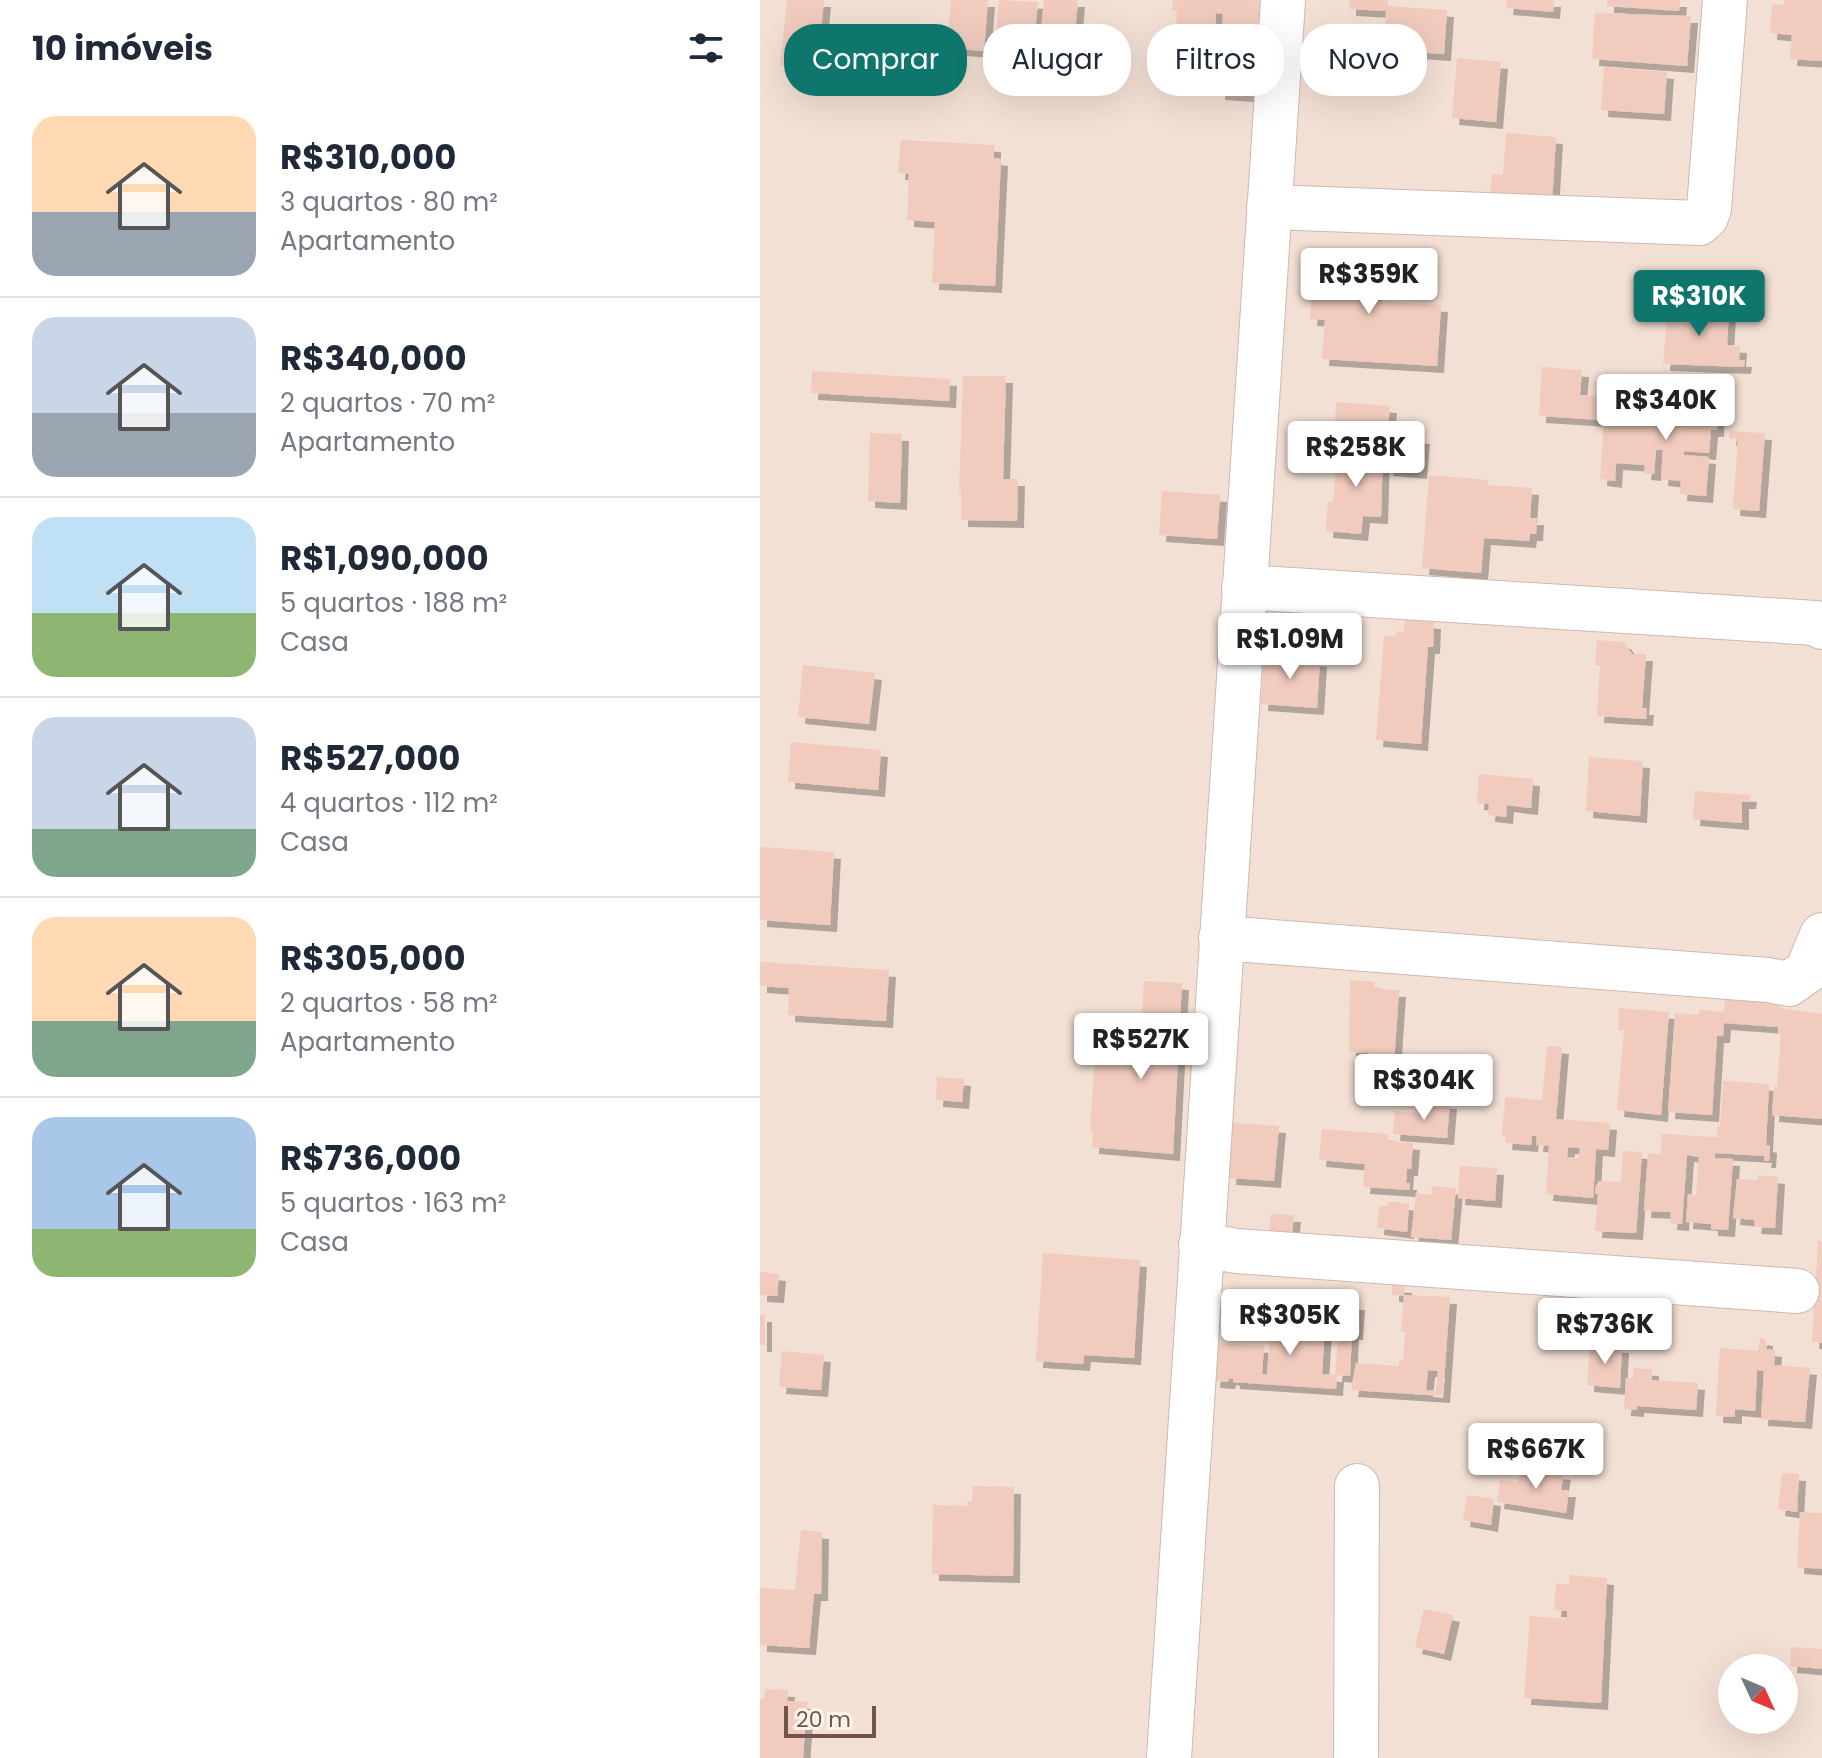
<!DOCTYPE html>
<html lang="pt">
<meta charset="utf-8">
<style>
:root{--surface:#fff;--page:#f2f2f3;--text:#1f2937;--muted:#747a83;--line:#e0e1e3;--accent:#0f766e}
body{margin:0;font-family:Poppins,sans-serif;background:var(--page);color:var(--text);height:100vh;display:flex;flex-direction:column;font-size:30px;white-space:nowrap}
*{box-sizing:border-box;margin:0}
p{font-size:26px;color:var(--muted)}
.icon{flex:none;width:44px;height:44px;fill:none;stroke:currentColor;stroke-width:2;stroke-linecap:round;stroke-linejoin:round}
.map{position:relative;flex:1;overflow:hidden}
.details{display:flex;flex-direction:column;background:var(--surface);width:760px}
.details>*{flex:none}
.guide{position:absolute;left:24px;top:24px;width:760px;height:72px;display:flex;gap:16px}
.needle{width:52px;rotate:134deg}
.controls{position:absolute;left:958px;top:1654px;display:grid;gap:16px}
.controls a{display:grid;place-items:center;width:80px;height:80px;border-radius:50%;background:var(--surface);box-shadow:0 8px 32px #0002;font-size:40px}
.scale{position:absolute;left:24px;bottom:20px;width:92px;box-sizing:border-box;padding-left:8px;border:4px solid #73544c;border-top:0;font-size:22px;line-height:28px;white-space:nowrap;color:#73544c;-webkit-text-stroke:6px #fef4ec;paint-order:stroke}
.price{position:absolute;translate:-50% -68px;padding:0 18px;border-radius:8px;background:#fff;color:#222;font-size:26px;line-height:52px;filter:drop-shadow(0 2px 4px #0008)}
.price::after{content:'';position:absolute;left:50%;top:48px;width:24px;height:18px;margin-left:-12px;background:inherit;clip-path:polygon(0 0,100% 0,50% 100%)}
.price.current{background:var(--accent);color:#fff}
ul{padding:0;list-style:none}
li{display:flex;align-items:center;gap:24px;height:200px;padding:0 32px}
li+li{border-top:2px solid var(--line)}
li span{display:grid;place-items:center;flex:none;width:224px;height:160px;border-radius:24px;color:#555}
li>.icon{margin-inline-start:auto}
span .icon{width:96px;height:96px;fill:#fffc;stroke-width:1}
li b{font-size:34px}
h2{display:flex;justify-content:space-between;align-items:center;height:96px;padding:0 32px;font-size:34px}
.tag{padding:0 28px;border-radius:32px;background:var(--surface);box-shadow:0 8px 32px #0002;font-size:28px;line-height:72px}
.tag.current{background:var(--accent);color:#fff}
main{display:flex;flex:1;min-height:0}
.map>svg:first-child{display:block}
</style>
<main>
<section class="details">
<h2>10 imóveis<svg class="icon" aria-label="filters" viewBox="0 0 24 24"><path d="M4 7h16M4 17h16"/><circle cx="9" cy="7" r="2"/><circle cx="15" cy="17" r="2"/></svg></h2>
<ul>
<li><span style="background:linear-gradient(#ffd9b3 60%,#9aa5b1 0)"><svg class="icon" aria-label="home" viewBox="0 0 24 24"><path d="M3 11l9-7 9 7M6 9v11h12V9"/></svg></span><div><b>R$310,000</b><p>3 quartos · 80 m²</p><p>Apartamento</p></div></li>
<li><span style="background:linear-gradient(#c9d6e8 60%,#9aa5b1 0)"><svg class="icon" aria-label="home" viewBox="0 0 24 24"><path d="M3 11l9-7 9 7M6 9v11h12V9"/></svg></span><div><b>R$340,000</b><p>2 quartos · 70 m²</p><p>Apartamento</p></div></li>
<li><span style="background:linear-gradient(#bfe0f5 60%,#8fb573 0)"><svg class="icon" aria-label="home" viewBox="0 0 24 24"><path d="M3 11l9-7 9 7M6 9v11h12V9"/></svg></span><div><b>R$1,090,000</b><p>5 quartos · 188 m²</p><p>Casa</p></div></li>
<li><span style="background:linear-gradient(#c9d6e8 70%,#7fa58c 0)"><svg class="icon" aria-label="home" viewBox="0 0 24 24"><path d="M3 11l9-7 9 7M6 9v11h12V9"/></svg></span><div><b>R$527,000</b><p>4 quartos · 112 m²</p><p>Casa</p></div></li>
<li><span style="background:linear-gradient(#ffd9b3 65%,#7fa58c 0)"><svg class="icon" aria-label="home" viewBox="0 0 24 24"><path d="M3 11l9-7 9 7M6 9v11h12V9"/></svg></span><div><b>R$305,000</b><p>2 quartos · 58 m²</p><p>Apartamento</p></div></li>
<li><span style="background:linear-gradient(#a9c7e8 70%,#8fb573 0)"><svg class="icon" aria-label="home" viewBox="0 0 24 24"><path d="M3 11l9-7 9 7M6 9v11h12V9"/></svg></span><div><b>R$736,000</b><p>5 quartos · 163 m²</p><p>Casa</p></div></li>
</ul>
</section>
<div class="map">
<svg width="1062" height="1758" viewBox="0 0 1062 1758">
<defs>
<filter id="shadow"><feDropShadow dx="7" dy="7" stdDeviation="0" flood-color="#0004"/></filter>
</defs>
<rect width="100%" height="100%" fill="#fbf0e6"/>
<path fill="#f3e0d4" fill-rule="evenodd" d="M 0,0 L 1062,0 L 1062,1758 L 0,1758 ZM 972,1668 L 1024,1668 L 1024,1720 L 972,1720 Z"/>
<path fill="#f0cbbe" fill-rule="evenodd" filter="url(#shadow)" d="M 27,0 L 64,0 L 58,62 L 41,60 L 40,67 L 20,65 Z
M 191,0 L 228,0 L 224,51 L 187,48 Z
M 239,0 L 278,2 L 270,81 L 232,78 Z
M 284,0 L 318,0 L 315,34 L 297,32 L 296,44 L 283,43 L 284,31 L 281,31 Z
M 413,0 L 506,0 L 500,96 L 458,93 L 463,14 L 456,13 L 455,34 L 452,34 L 451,42 L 454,42 L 451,87 L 412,87 L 417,11 L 412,10 Z
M 589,0 L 628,0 L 628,6 L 687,10 L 684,54 L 624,50 L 626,11 L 589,9 Z
M 747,0 L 794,0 L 793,12 L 746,8 Z
M 847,0 L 920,0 L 919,11 L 847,6 Z
M 1024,0 L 1062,0 L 1062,61 L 1030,59 L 1032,35 L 1010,33 L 1012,4 L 1024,5 Z
M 835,13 L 931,16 L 927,66 L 832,59 Z
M 697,58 L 741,62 L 736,122 L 692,118 Z
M 844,67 L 907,72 L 904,114 L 841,110 Z
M 746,133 L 796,137 L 792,203 L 775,196 L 742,193 L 741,200 L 730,199 L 732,174 L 743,175 Z
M 141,140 L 234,145 L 234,158 L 241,159 L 235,286 L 172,283 L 175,222 L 147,220 L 149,174 L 138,173 Z
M 555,253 L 617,258 L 614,301 L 681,305 L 677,366 L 562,359 L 565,320 L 550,319 Z
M 908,305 L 969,310 L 967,345 L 980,346 L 979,360 L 985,360 L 984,367 L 903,364 Z
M 782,367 L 822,370 L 820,395 L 843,397 L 841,420 L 779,416 Z
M 52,371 L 190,379 L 189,401 L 51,393 Z
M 203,376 L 246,376 L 243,479 L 258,479 L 257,521 L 201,520 L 201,491 L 199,491 Z
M 902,394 L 958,398 L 957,430 L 951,430 L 949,453 L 924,451 L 924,455 L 949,457 L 946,496 L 920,494 L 921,481 L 901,479 L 903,450 L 896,450 L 894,474 L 884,473 L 885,465 L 856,463 L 855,481 L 840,479 L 844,420 L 889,424 L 890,414 L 900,415 Z
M 576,402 L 630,406 L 628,427 L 575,422 Z
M 970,431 L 1005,433 L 999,511 L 973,509 L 978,439 L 969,439 Z
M 110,433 L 142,434 L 140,503 L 108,501 Z
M 629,434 L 663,437 L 660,472 L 626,469 Z
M 578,446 L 623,450 L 621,517 L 603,516 L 601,534 L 566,531 L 568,502 L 573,502 Z
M 669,475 L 728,480 L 727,485 L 772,488 L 770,518 L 777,518 L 776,534 L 770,534 L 769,541 L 724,538 L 721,573 L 662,568 Z
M 402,491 L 460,495 L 457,539 L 399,535 Z
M 645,620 L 674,622 L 673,647 L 668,647 L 661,744 L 616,740 L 624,636 L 635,637 L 636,631 L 644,632 Z
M 837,640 L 864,642 L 872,654 L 886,654 L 882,708 L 887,708 L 886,719 L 837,716 L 840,666 L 835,665 Z
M 504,654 L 560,660 L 557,708 L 501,704 Z
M 43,665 L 115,673 L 109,724 L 38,717 Z
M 31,742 L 121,750 L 118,790 L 28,782 Z
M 829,757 L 883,761 L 880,816 L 826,811 Z
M 719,774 L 773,779 L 771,808 L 747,805 L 746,817 L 728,815 L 729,804 L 717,803 Z
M 935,791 L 990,795 L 989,802 L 982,802 L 982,823 L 933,819 Z
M 0,847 L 74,852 L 70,925 L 0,920 Z
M 0,962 L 129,970 L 126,1021 L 28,1015 L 29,988 L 0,986 Z
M 590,980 L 615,982 L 614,989 L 639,990 L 634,1063 L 608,1061 L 608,1053 L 589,1052 Z
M 384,981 L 422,983 L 413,1154 L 332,1147 L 333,1131 L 330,1131 L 335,1052 L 380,1055 Z
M 965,998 L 1020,1002 L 1020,1008 L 1062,1014 L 1062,1119 L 1012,1115 L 1014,1087 L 1017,1087 L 1021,1035 L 1018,1034 L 1018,1027 L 964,1023 L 963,1036 L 957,1036 L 952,1115 L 908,1112 L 915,1013 L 939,1015 L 939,1010 L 964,1012 Z
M 859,1008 L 909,1012 L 901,1115 L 857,1110 L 864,1030 L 858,1030 Z
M 787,1046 L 802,1047 L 796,1119 L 850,1123 L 848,1150 L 836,1149 L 833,1198 L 786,1194 L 789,1146 L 776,1145 L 777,1136 L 772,1136 L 771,1145 L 745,1143 L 746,1135 L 742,1135 L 745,1097 L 782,1100 ZM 808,1147 L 820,1148 L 819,1158 L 807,1157 Z
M 177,1077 L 204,1079 L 202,1102 L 176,1100 Z
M 963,1081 L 1009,1084 L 1006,1145 L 1010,1146 L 1009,1161 L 1004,1161 L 1005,1156 L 955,1153 L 955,1158 L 973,1159 L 968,1230 L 951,1229 L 951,1224 L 926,1222 L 928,1194 L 936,1195 L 939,1157 L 927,1155 L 922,1224 L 910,1223 L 911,1212 L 884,1211 L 888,1153 L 901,1154 L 902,1134 L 957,1137 L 957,1127 L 960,1127 Z
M 671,1101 L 690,1102 L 687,1138 L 633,1134 L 635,1111 L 670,1114 Z
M 473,1123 L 519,1126 L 514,1181 L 469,1178 Z
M 562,1129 L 628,1134 L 628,1141 L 653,1143 L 651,1169 L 647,1169 L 646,1183 L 650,1183 L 649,1190 L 603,1187 L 605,1164 L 559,1160 Z
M 863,1151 L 882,1152 L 876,1233 L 835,1231 L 838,1194 L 835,1194 L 836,1186 L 839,1181 L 861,1182 Z
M 700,1166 L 737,1168 L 735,1201 L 698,1198 Z
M 998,1175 L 1018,1177 L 1015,1228 L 994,1227 L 995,1220 L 973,1218 L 977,1179 L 997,1180 Z
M 672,1186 L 696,1188 L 691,1240 L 651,1237 L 656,1193 L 671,1195 Z
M 629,1201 L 649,1204 L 647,1232 L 617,1228 L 619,1206 L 628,1206 Z
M 511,1214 L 534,1215 L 532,1234 L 509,1232 Z
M 1058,1241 L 1062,1241 L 1062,1343 L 1052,1342 Z
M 283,1253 L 380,1260 L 374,1358 L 324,1355 L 323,1364 L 276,1361 Z
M 0,1272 L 19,1274 L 17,1296 L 0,1295 Z
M 632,1285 L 645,1286 L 644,1295 L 690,1297 L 683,1396 L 591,1390 L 596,1363 L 639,1366 L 639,1361 L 643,1361 L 645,1332 L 641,1332 L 644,1296 L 632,1295 ZM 668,1370 L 678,1371 L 676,1391 L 666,1390 Z
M 581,1302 L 598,1303 L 596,1333 L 592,1333 L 590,1376 L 577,1375 L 576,1389 L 473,1382 L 473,1379 L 469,1378 L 468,1382 L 453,1381 L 457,1343 L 504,1346 L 502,1374 L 507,1374 L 510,1334 L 550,1337 L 550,1326 L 565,1326 L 562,1374 L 575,1375 Z
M 0,1315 L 5,1315 L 5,1345 L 0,1345 Z
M 1000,1338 L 1006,1339 L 1006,1349 L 1015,1350 L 1014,1365 L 1050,1368 L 1045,1422 L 1001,1419 L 1004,1371 L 997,1370 L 995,1411 L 975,1409 L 975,1417 L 956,1416 L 960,1348 L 998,1351 Z
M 830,1344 L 862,1346 L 860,1388 L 827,1385 Z
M 22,1351 L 64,1355 L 61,1390 L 19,1387 Z
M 874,1368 L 892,1369 L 892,1380 L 938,1383 L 936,1410 L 877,1406 L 877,1410 L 864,1409 L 866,1378 L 873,1378 Z
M 769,1466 L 774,1467 L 774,1470 L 804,1473 L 801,1490 L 809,1490 L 806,1513 L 737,1502 L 740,1480 L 758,1483 L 761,1467 Z
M 1022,1473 L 1039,1474 L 1037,1512 L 1018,1509 Z
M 213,1486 L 254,1487 L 253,1576 L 172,1574 L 173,1505 L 208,1506 L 207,1501 L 212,1501 Z
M 707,1495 L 734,1499 L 731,1525 L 703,1520 Z
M 1040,1512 L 1062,1513 L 1062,1569 L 1037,1567 Z
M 41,1530 L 62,1532 L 61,1594 L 54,1594 L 49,1648 L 0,1645 L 0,1588 L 35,1590 Z
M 809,1575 L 847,1578 L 841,1703 L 764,1698 L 770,1616 L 807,1619 L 807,1611 L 794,1610 L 796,1583 L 809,1585 Z
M 664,1609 L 693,1615 L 684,1654 L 655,1647 Z
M 1031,1647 L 1062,1649 L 1062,1669 L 1030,1666 Z
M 5,1689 L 28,1690 L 27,1701 L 47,1702 L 43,1758 L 0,1758 L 0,1699 L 4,1699 Z"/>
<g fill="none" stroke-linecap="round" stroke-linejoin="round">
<g stroke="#cfb8af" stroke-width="46">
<path id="minor" d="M 509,207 L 939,223 L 946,217 L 949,209 L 965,0
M 484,587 L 1055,623 L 1062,627
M 461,938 L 1008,980 L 1029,984 L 1047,971 L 1062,935
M 441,1245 L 477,1251 L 1037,1291
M 409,1758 L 523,0
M 596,1758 L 597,1486"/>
</g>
<use href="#minor" stroke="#fff" stroke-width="44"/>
</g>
</svg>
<div class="controls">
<a><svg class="needle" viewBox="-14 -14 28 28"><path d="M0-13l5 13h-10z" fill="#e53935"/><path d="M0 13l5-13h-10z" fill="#747a83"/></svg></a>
</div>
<div class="scale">20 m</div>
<b class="price" style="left:609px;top:316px">R$359K</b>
<b class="price current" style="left:939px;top:338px">R$310K</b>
<b class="price" style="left:906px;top:442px">R$340K</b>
<b class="price" style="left:596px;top:489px">R$258K</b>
<b class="price" style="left:530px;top:681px">R$1.09M</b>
<b class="price" style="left:381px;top:1081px">R$527K</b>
<b class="price" style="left:664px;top:1122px">R$304K</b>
<b class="price" style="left:530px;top:1357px">R$305K</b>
<b class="price" style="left:845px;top:1366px">R$736K</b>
<b class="price" style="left:776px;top:1491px">R$667K</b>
<div class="guide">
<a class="tag current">Comprar</a>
<a class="tag">Alugar</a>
<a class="tag">Filtros</a>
<a class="tag">Novo</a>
</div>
</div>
</main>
